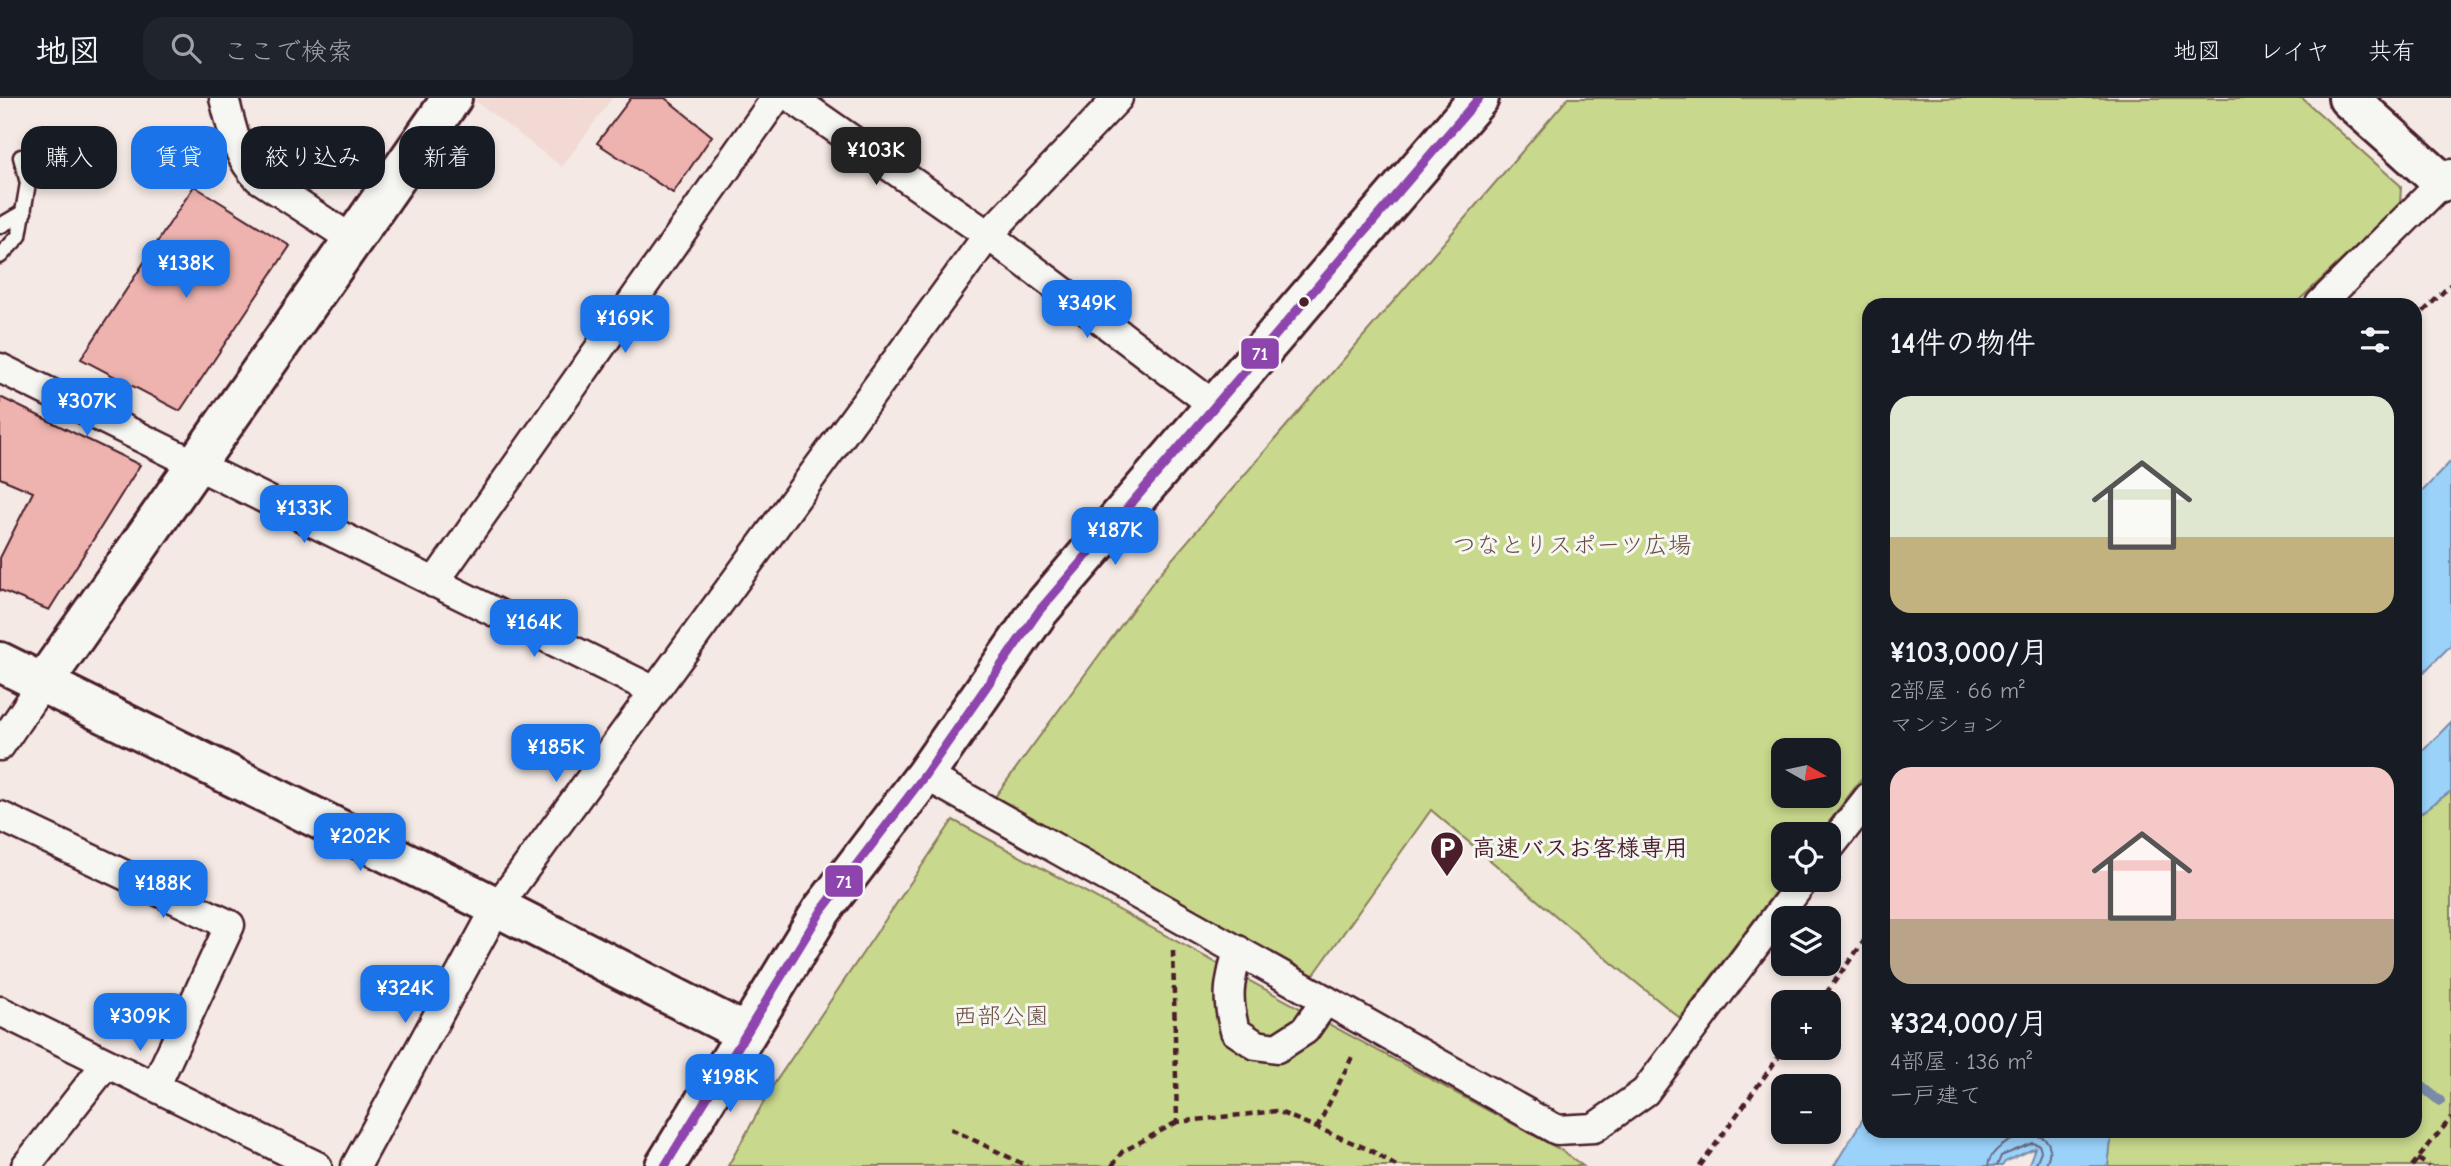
<!DOCTYPE html>
<html lang="ja">
<meta charset="utf-8">
<style>
:root{--surface:#171b24;--page:#20242c;--text:#f1f3f6;--muted:#9ea1a6;--line:#363941;--accent:#1a73e8}
body{margin:0;font-family:"Comic Neue","Klee One",sans-serif;background:var(--page);color:var(--text);height:100vh;display:flex;flex-direction:column;font-size:26px;white-space:nowrap}
*{box-sizing:border-box;margin:0}
p{font-size:23px;color:var(--muted)}
.icon{flex:none;width:38px;height:38px;fill:none;stroke:currentColor;stroke-width:2;stroke-linecap:round;stroke-linejoin:round}
.map{position:relative;flex:1;overflow:hidden}
.drawer{position:absolute;left:1862px;top:200px;width:560px;height:840px;display:flex;flex-direction:column;background:var(--surface);border-radius:21px;box-shadow:0 4px 10px #0003}
.drawer>*{flex:none}
.banner{position:absolute;left:21px;top:28px;width:665px;height:63px;display:flex;gap:14px}
.needle{width:46px;rotate:99deg}
.fabs{position:absolute;left:1771px;top:640px;display:grid;gap:14px}
.fabs a{display:grid;place-items:center;width:70px;height:70px;border-radius:14px;background:var(--surface);box-shadow:0 4px 10px #0003;font-size:35px}
.price{position:absolute;translate:-50% -60px;padding:0 16px;border-radius:14px;background:var(--accent);color:#fff;font-size:23px;line-height:46px;filter:drop-shadow(0 2px 4px #0008)}
.price::after{content:'';position:absolute;left:50%;top:42px;width:21px;height:16px;margin-left:-10px;background:inherit;clip-path:polygon(0 0,100% 0,50% 100%)}
.price.current{background:#222;color:#fff}
ul{padding:0;list-style:none}
li{display:grid;align-content:center;gap:14px;height:371px;padding:0 28px}
li span{display:grid;place-items:center;height:217px;border-radius:21px;color:#555}
li>.icon{margin-inline-start:auto}
span .icon{width:126px;height:126px;fill:#fffc;stroke-width:1}
li b{font-size:30px}
h2{display:flex;justify-content:space-between;align-items:center;height:84px;padding:0 28px;font-size:30px}
.tag{padding:0 24px;border-radius:21px;background:var(--surface);box-shadow:0 4px 10px #0003;font-size:24px;line-height:63px}
.tag.current{background:var(--accent);color:#fff}
header{display:flex;align-items:center;gap:42px;box-sizing:border-box;height:98px;padding:0 35px;background:var(--surface);border-bottom:2px solid var(--line)}
header strong{font-size:33px}
nav{display:flex;gap:38px;margin-inline-start:auto;font-size:24px}
.search{width:490px;height:63px;background:var(--page);display:flex;align-items:center;gap:18px;box-sizing:border-box;padding:0 24px;border-radius:21px;color:var(--muted);font-size:26px}
.map>svg:first-child{display:block}
</style>
<header>
<strong>地図</strong>
<div class="search"><svg class="icon" aria-label="search" viewBox="0 0 24 24"><circle cx="10" cy="10" r="6"/><path d="M15 15l6 6"/></svg>ここで検索</div>
<nav><a>地図</a><a>レイヤ</a><a>共有</a></nav>
</header>
<div class="map">
<svg width="2451" height="1068" viewBox="0 0 2451 1068">
<rect width="100%" height="100%" fill="#f4e9e4"/>
<filter id="ink" filterUnits="userSpaceOnUse"><feTurbulence type="fractalNoise" baseFrequency=".0143" numOctaves="2"/><feDisplacementMap in="SourceGraphic" scale="14" xChannelSelector="R" yChannelSelector="G"/><feConvolveMatrix kernelMatrix="1 2 1 2 8 2 1 2 1" color-interpolation-filters="sRGB"/></filter>
<g filter="url(#ink)">
<path fill="#f2d9d4" d="M 472,0 L 612,0 L 562,69 Z"/>
<path fill="#c8d88c" stroke="#897c5c" stroke-width="2" fill-rule="evenodd" d="M 1568,0 L 2302,0 L 2401,88 L 2400,107 L 2295,206 L 1869,206 L 1869,671 L 1819,737 L 1783,737 L 1784,782 L 1680,920 L 1596,852 L 1431,712 L 1313,878 L 995,699 L 1155,481 ZM 1783,653 L 1829,653 L 1829,698 L 1783,698 Z
M 2451,693 L 2451,1068 L 2108,1068 L 2112,1033 L 2415,1032 L 2415,719 Z
M 953,722 L 1561,1052 L 1583,1068 L 728,1068 L 772,989 Z"/>
<path fill="#9ad2fa" stroke="#7a8aa7" stroke-width="2" d="M 2451,363 L 2451,547 L 2415,583 L 2415,401 Z
M 2451,624 L 2451,693 L 2415,719 L 2415,661 Z
M 1869,1011 L 1869,1032 L 2112,1033 L 2108,1068 L 2028,1068 L 2035,1050 L 2005,1064 L 2002,1068 L 1834,1068 Z"/>
<g fill="none" stroke-linecap="round" stroke-linejoin="round">
<path stroke="#6a677e" stroke-width="2" d="M 1988,1068 C 1990,1038 2069,1018 2045,1068
M 1997,1068 L 2001,1058 L 2033,1045 L 2039,1047 L 2041,1053 L 2035,1068"/>
<path stroke="#7a8aa7" stroke-width="10" d="M 2415,983 L 2440,1003"/>
</g>
<path fill="#eeb3ae" stroke="#4a1f2b" stroke-width="2" d="M 631,0 L 665,0 L 712,38 L 673,95 L 597,45 Z
M 194,88 L 290,148 L 180,313 L 81,261 Z
M 0,299 L 140,367 L 49,512 L 0,492 L 0,460 L 33,394 L 0,380 Z"/>
<g fill="none" stroke-linecap="round" stroke-linejoin="round">
<g stroke="#4a1f2b" stroke-width="19">
<path id="lane" d="M 0,128 L 24,114
M 0,158 L 19,138 L 28,85 L 21,59"/>
</g>
<g stroke="#4a1f2b" stroke-width="33">
<path id="street" d="M 224,0 C 232,29 236,58 258,80 L 353,142
M 792,0 L 988,137 L 1215,308
M 2320,206 L 2451,76
M 0,270 L 655,593
M 434,485 L 776,0
M 0,648 L 43,585
M 925,677 L 1557,1032 L 1594,1030 L 1645,994 L 1804,782
M 0,718 L 230,827 L 155,989
M 1829,750 L 1869,699
M 1238,852 C 1229,886 1226,899 1235,933 L 1256,947 L 1277,950 L 1305,932 L 1326,902
M 0,913 L 317,1068
M 26,1068 L 106,966
M 356,1068 L 497,809 L 988,137 L 1118,0"/>
</g>
<g stroke="#4a1f2b" stroke-width="44">
<path id="secondary" d="M 2348,0 L 2442,84
M 0,564 L 497,809 L 745,935
M 43,585 L 452,0
M 665,1068 L 822,812 L 925,677 L 1039,513 L 1479,0"/>
</g>
<path stroke="#4a1f2b" stroke-width="4.5" stroke-dasharray="7 5" stroke-linecap="butt" d="M 2415,222 L 2451,186
M 1173,853 L 1177,1024 L 1277,1013 L 1370,1052 L 1396,1068
M 1819,905 L 1869,836
M 1317,1030 L 1354,955
M 951,1031 L 1027,1068
M 2418,1061 L 2429,1068
M 1112,1068 L 1122,1054 L 1177,1024
M 1700,1068 L 1785,950
M 2412,1068 L 2451,1020"/>
<use href="#lane" stroke="#f6f6f2" stroke-width="14"/>
<use href="#street" stroke="#f6f6f2" stroke-width="28"/>
<use href="#secondary" stroke="#f6f6f2" stroke-width="38"/>
<g stroke="#f6f6f2" stroke-width="14">
<path id="bus-1" d="M 665,1068 L 822,812 L 925,677 L 1039,513 L 1479,0"/>
</g>
<use href="#bus-1" stroke="#8e44ad" stroke-width="9"/>
</g>
</g>
<defs>
<g id="parking-pin" transform="scale(1.75)"><path d="M0 17L-7.5 6A9.5 9.5 0 1 1 7.5 6Z" fill="#4a1f2b" stroke="#f6f6f2"/><path d="M-3.5-5.5H1a3.5 3.5 0 0 1 0 7H-1V5.5H-3.5ZM-1-3.4V-.6H.8a1.4 1.4 0 0 0 0-2.8Z" fill="#fff"/></g>
</defs>
<g fill-rule="evenodd">
<use href="#parking-pin" x="1447" y="750"/>
</g>
<circle fill="#4a1f2b" stroke="#f6f6f2" stroke-width="2.5" cx="1304" cy="204" r="6"/>
<g text-anchor="middle" dominant-baseline="central" stroke-width="6" stroke-linejoin="round" paint-order="stroke">
<g font-size="24" fill="#6a4d43" stroke="#f6f6f2">
<text x="1572" y="447">つなとりスポーツ広場</text>
<text x="1001" y="918">西部公園</text>
</g>
<g font-size="24" font-weight="bold" fill="#4a1f2b" stroke="#f6f6f2" text-anchor="start">
<text x="1472" y="750">高速バスお客様専用</text>
</g>
</g>
<g stroke="#f6f6f2" stroke-width="2.5">
<rect x="1240" y="239" width="40" height="33" rx="7" fill="#8e44ad"/>
<rect x="824" y="766" width="40" height="34" rx="7" fill="#8e44ad"/>
</g>
<g font-size="19" text-anchor="middle" font-weight="bold" fill="#fff">
<text x="1260" y="262">71</text>
<text x="844" y="790">71</text>
</g>
</svg>
<div class="fabs">
<a><svg class="needle" viewBox="-14 -14 28 28"><path d="M0-13l5 13h-10z" fill="#e53935"/><path d="M0 13l5-13h-10z" fill="#9ea1a6"/></svg></a>
<a><svg class="icon" aria-label="locate" viewBox="0 0 24 24"><circle cx="12" cy="12" r="6"/><path d="M12 2v4M12 18v4M2 12h4M18 12h4"/></svg></a>
<a><svg class="icon" aria-label="layers" viewBox="0 0 24 24"><path d="M12 4l9 5-9 5-9-5zM3 14l9 5 9-5"/></svg></a>
<a>+</a>
<a>−</a>
</div>
<b class="price current" style="left:876px;top:89px">¥103K</b>
<b class="price" style="left:186px;top:202px">¥138K</b>
<b class="price" style="left:1087px;top:242px">¥349K</b>
<b class="price" style="left:625px;top:257px">¥169K</b>
<b class="price" style="left:87px;top:340px">¥307K</b>
<b class="price" style="left:304px;top:447px">¥133K</b>
<b class="price" style="left:1115px;top:469px">¥187K</b>
<b class="price" style="left:534px;top:561px">¥164K</b>
<b class="price" style="left:556px;top:686px">¥185K</b>
<b class="price" style="left:360px;top:775px">¥202K</b>
<b class="price" style="left:163px;top:822px">¥188K</b>
<b class="price" style="left:405px;top:927px">¥324K</b>
<b class="price" style="left:140px;top:955px">¥309K</b>
<b class="price" style="left:730px;top:1016px">¥198K</b>
<div class="banner">
<a class="tag">購入</a>
<a class="tag current">賃貸</a>
<a class="tag">絞り込み</a>
<a class="tag">新着</a>
</div>
<section class="drawer">
<h2>14件の物件<svg class="icon" aria-label="filters" viewBox="0 0 24 24"><path d="M4 7h16M4 17h16"/><circle cx="9" cy="7" r="2"/><circle cx="15" cy="17" r="2"/></svg></h2>
<ul>
<li><span style="background:linear-gradient(#dfe7d0 65%,#c2b280 0)"><svg class="icon" aria-label="home" viewBox="0 0 24 24"><path d="M3 11l9-7 9 7M6 9v11h12V9"/></svg></span><div><b>¥103,000/月</b><p>2部屋 · 66 m²</p><p>マンション</p></div></li>
<li><span style="background:linear-gradient(#f6c9c9 70%,#b9a48a 0)"><svg class="icon" aria-label="home" viewBox="0 0 24 24"><path d="M3 11l9-7 9 7M6 9v11h12V9"/></svg></span><div><b>¥324,000/月</b><p>4部屋 · 136 m²</p><p>一戸建て</p></div></li>
</ul>
</section>
</div>
